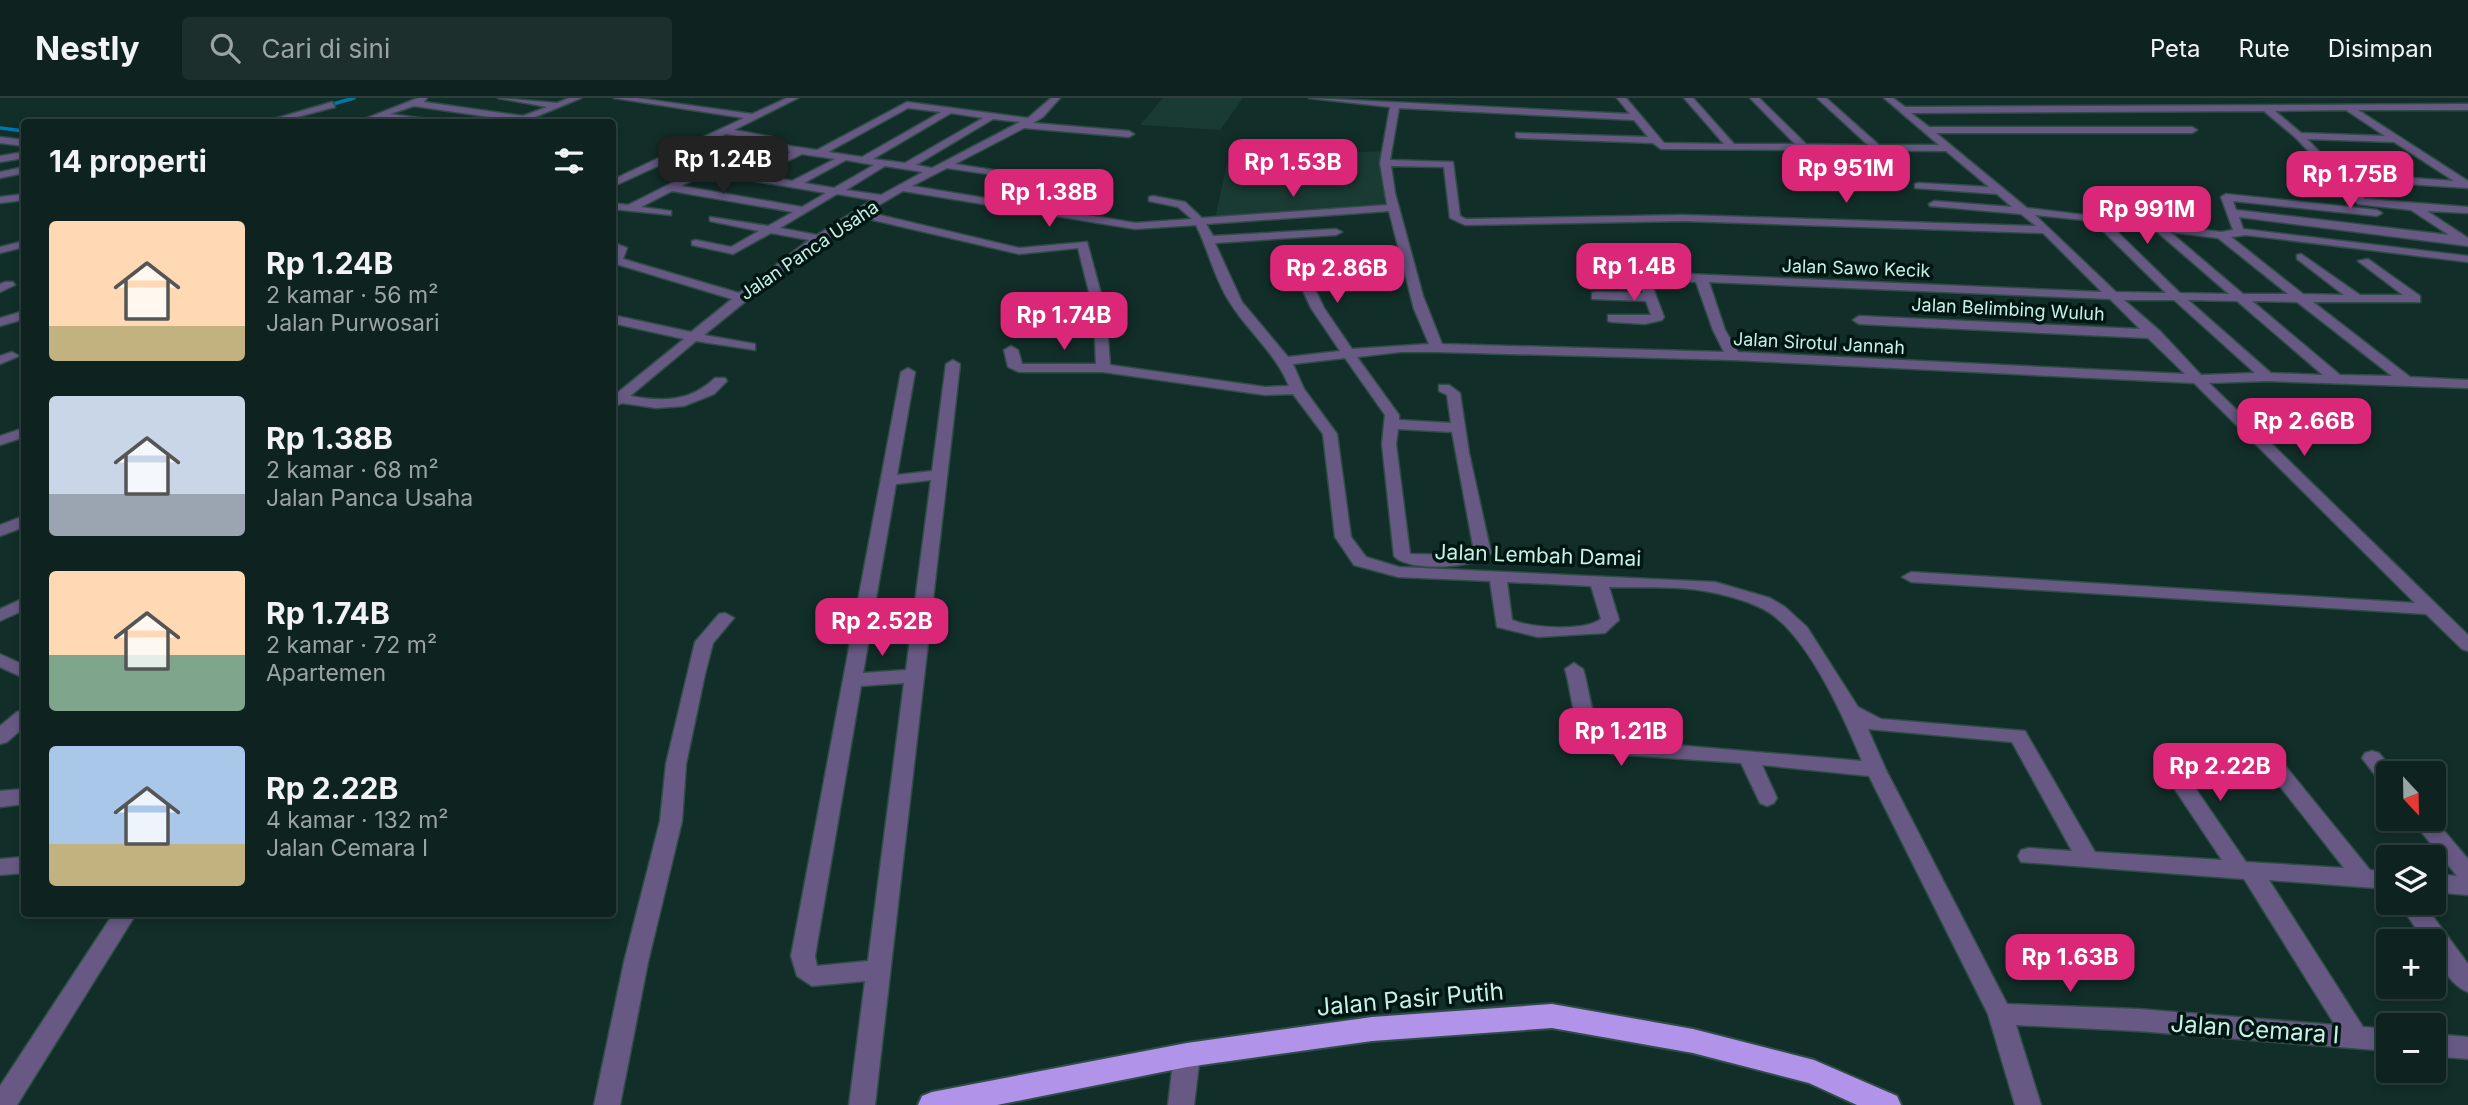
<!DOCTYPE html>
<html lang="id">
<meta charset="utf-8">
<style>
:root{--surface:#0e221f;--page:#1c2f2c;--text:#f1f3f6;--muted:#9ba4a4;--line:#2e3f3d;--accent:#db2777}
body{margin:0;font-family:Inter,sans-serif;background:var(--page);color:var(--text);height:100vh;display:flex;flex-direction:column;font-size:26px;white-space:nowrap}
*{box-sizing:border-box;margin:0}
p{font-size:23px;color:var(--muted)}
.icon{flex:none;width:38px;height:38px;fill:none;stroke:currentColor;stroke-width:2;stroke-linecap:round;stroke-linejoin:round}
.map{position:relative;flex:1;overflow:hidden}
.drawer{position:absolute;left:21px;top:21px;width:595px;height:798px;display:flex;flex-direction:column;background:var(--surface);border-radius:7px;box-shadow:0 4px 10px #0003,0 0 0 2px var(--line)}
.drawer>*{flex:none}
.needle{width:46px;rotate:158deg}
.controls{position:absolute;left:2376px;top:663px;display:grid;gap:14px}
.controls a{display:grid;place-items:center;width:70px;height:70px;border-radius:7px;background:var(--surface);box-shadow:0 4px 10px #0003,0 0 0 2px var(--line);font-size:35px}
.price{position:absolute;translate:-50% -60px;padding:0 16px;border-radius:14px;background:var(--accent);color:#fff;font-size:23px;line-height:46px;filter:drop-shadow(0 2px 4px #0008)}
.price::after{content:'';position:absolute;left:50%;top:42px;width:21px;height:16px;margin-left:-10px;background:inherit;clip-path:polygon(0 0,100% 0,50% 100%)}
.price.selected{background:#222;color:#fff}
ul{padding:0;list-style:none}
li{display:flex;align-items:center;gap:21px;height:175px;padding:0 28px}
li span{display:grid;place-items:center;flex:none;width:196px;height:140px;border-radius:7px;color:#555}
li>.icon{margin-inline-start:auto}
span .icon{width:84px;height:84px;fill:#fffc;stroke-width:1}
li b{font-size:30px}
h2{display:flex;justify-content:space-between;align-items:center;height:84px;padding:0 28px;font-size:30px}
header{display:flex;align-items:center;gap:42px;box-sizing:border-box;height:98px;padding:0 35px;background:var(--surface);border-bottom:2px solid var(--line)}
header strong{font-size:33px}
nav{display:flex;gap:38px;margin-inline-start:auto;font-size:24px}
.search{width:490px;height:63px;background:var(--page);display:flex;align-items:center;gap:18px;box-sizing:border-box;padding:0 24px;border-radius:7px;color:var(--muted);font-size:26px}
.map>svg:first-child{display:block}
</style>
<header>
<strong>Nestly</strong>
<div class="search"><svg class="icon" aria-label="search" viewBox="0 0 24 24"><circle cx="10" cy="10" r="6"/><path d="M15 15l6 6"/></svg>Cari di sini</div>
<nav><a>Peta</a><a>Rute</a><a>Disimpan</a></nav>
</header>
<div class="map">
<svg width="2468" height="1007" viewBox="0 0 2468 1007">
<rect width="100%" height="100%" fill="#122e29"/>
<path fill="#1a3a34" d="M 1163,0 L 1243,0 L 1220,32 L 1140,27 Z
M 1381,53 L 1385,109 L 1215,120 L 1228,62 Z"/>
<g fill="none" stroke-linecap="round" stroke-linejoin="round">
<path stroke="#0076ad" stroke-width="3.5" d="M 326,8 L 354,0
M 0,30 L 24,33"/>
<g stroke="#2f4d47" stroke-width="3">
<path id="minor" d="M 418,0 L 427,0 L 424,4 L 523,18 L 547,9 L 498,0 L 557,5 L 569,0 L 581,0 L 523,24 L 414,8 L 390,16 L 426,21 L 430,24 L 380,20 L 369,24 L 357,24 Z
M 614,0 L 637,0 L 752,16 L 787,0 L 798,0 L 734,32 L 772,39 L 774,41 L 769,45 L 817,52 L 907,4 L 1028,20 L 1051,0 L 1060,0 L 1043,19 L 1033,25 L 1129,33 L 1134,36 L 1129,39 L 1024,30 L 955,66 L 1025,77 L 1029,78 L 1029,82 L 947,70 L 912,88 L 1135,125 L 1192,121 L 1178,109 L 1149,103 L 1149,99 L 1153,98 L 1185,104 L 1202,120 L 1387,107 L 1380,65 L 1390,9 L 1309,0 L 1630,16 L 1617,0 L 1626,0 L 1664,45 L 1724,46 L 1684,0 L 1693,0 L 1734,46 L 1795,46 L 1750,0 L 1759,0 L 1806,46 L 1868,47 L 1817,0 L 1826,0 L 1879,47 L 1939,47 L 1884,0 L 1893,0 L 1905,9 L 2468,6 L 2468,12 L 2358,12 L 2468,83 L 2468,90 L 2346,82 L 2365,101 L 2468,109 L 2468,115 L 2427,113 L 2468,140 L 2468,148 L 2239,119 L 2243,131 L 2468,158 L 2468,164 L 2246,137 L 2231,139 L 2303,196 L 2344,197 L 2297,161 L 2297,157 L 2301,156 L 2360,197 L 2403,197 L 2358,163 L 2368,161 L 2420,198 L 2420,204 L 2313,204 L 2410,279 L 2468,282 L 2468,290 L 2267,283 L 2209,285 L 2468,537 L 2468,553 L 2462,551 L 2426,516 L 1911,484 L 1902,479 L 1911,474 L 2415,505 L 2194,285 L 1733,262 L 1437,254 L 1400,254 L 1357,259 L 1399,317 L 1399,322 L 1451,325 L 1447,297 L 1439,293 L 1439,287 L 1449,287 L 1460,295 L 1469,355 L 1491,455 C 1477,471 1407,474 1394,458 L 1382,346 L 1385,317 L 1345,260 L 1293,266 L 1304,291 L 1337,336 L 1351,439 L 1366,459 L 1399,469 L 1715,484 L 1770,500 L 1785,509 L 1807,529 L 1858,609 L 1881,621 L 2025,633 L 2095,754 L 2222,762 L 2156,663 L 2159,658 L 2173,658 L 2246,764 L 2344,770 L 2261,664 L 2264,659 L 2278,659 L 2370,772 L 2389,773 L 2389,791 L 2269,782 L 2363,929 L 2389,931 L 2389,953 L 2138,933 L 2016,927 L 2041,1007 L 2015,1007 L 1988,916 L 1869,678 L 1762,667 L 1777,700 L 1774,705 L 1767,708 L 1760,705 L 1741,665 L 1612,656 C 1570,644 1575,605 1565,571 L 1574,565 L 1583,571 C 1592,598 1588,628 1616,642 L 1862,663 C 1844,620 1810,542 1770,515 C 1753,504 1730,498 1710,494 C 1678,487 1641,490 1609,489 L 1619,522 L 1605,535 L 1538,539 L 1497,529 L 1490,483 L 1398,479 L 1354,467 L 1335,439 L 1323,336 L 1293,296 L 1265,297 L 1103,274 L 1019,274 L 1008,269 L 1004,252 L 1011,248 L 1018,252 L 1022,266 L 1096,266 L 1094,214 L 1078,150 L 1019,156 L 860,119 L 797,162 L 704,237 L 755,246 L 755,252 L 696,243 L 630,298 C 663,304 690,304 715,280 L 725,280 L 727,283 L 714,296 L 684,308 L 656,310 L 622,305 L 612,310 L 612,295 L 616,296 L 684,241 L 612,225 L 612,217 L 691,234 L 732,201 L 613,165 L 612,144 L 627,150 L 623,161 L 739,195 L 809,142 L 771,135 L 733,156 L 692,147 L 692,143 L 696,142 L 731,149 L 759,133 L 710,123 L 710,119 L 768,128 L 793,114 L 672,93 L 641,109 L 671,113 L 671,117 L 612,111 L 612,105 L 628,107 L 696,73 L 660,67 L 612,89 L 612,82 L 744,20 ZM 908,10 L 941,14 L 862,59 L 828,54 ZM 1399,10 L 1634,22 L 1648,39 L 1516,35 L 1516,39 L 1519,40 L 1653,45 L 1661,51 L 1946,53 L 1989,89 L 1919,85 L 1915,86 L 1915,90 L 1997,96 L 2012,109 L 1934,103 L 1929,106 L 1930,108 L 2021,116 L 2036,128 L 1683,117 L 1466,121 L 1460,118 L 1453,64 L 1390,62 ZM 2346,12 L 2385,38 L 2301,35 L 2275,13 ZM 2264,13 L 2296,40 L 2358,106 L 2411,112 L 2449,137 L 2236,112 L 2233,103 L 2377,118 L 2382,115 L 2377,112 L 2226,96 L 2221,99 L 2233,132 L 2221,134 L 2027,110 L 1936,35 L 2192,35 L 2197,32 L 2192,29 L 1929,29 L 1911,15 ZM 951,15 L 983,20 L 905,65 L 873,61 ZM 993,21 L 1020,24 L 932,70 L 916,67 ZM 726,36 L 759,42 L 706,69 L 669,63 ZM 2307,41 L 2394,44 L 2454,83 L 2340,75 ZM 760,49 L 791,54 L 747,75 L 717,71 ZM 802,56 L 835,61 L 792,83 L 759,77 ZM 846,62 L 874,67 L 834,90 L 804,85 ZM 885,68 L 923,74 L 881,97 L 846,92 ZM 1391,68 L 1444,69 L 1450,120 L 1465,127 L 1683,123 L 2043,135 L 2102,194 L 1594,172 L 1588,176 L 1590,179 L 1638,181 L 1643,195 L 1596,194 L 1592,195 L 1592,201 L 1646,203 L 1651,217 L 1608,217 L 1608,223 L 1612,224 L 1645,226 L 1662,222 L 1664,219 L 1650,182 L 1696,184 L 1713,232 L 1724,254 L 1442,246 L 1423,198 L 1395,95 ZM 708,75 L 826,95 L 802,109 L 681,88 ZM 903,93 L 1135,131 L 1196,127 C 1208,151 1214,179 1229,203 C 1248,234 1275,254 1289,288 L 1265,289 L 1110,267 L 1106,214 L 1087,144 L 1019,150 L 867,114 ZM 837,96 L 872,102 L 817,137 L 780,130 ZM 1389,113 L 1414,211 L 1429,246 L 1352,251 L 1324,210 L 1305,171 L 1299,167 L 1293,171 L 1311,210 L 1340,253 L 1288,259 L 1242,204 L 1215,145 L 1336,137 L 1342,134 L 1336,131 L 1213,138 L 1206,126 ZM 2035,117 L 2093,123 L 2166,195 L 2116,194 ZM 2108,125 L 2155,132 L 2229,196 L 2180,195 ZM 2170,134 L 2218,140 L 2288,196 L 2243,196 ZM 1709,184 L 2110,201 L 2140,231 L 1859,218 L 1853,222 L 1859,226 L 2148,240 L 2185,276 L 1738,254 L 1725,232 ZM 2124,202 L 2174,202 L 2255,275 L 2201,277 L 2160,233 ZM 2188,202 L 2237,203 L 2323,277 L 2271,275 ZM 2252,203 L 2297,204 L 2392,278 L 2340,277 ZM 1398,331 L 1452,334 L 1474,453 L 1464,457 L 1410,456 L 1396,346 ZM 1507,484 L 1591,488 L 1601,521 C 1584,534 1531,530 1512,522 ZM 1868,631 L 2012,644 L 2072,753 L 2029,750 L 2021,752 L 2018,758 L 2021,764 L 2244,781 L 2335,927 L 2138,911 L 2007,906 L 1886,672 Z
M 332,4 L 335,9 L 278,24 L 264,24 Z
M 0,39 L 24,42 L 24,48 L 0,45 Z
M 24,54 L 24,60 L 0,64 L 0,58 Z
M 24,69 L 24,75 L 0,80 L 0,74 Z
M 24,96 L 24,102 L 0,105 L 0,99 Z
M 24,143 L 24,149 L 0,155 L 0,149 Z
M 5,184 L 13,184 L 15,187 L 0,194 L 0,186 Z
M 24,213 L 24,221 L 0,228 L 0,220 Z
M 12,254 L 19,258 L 0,266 L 0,258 Z
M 953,262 L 960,266 L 875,1007 L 849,1007 L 865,883 L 812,888 L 797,878 L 791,858 L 901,274 L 908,270 L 915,274 L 897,377 L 932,373 L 946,266 ZM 931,382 L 906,572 L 863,575 L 896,386 ZM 904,585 L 868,863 L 817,868 L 815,858 L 861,588 Z
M 24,330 L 24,339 L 0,347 L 0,338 Z
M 24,418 L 24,429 L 0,438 L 0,427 Z
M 24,500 L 24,512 L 0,523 L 0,511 Z
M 725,515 L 734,520 L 713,545 L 705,576 L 686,666 L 682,723 L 648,864 L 620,1007 L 594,1007 L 624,864 L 660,723 L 666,666 L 695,544 L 719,516 Z
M 0,556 L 24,567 L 24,580 L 0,569 Z
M 24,612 L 24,629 L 7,644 L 0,646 L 0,628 L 17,614 Z
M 2372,653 L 2379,655 L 2396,676 L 2389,676 L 2389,688 L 2382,686 L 2362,660 L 2365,655 Z
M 24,691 L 24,706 L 0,709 L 0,693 Z
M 2411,721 L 2434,721 L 2468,761 L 2468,797 L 2434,794 L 2434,776 L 2457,778 Z
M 24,759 L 24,775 L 0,777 L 0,761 Z
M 2399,805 L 2423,805 L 2468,866 L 2468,894 C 2451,888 2434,861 2434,844 L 2425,844 Z
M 113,816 L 136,816 L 17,1007 L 0,1007 L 0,988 Z
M 2434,936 L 2468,939 L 2468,961 L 2434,958 Z
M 1187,946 L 1196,949 L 1200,957 L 1194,1007 L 1168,1007 L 1174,957 L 1178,949 Z"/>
</g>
<g stroke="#2f4d47" stroke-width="4">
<path id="trunk" d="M 1552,906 L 1693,931 L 1814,962 L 1897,998 L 1901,1007 L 1857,1007 L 1809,985 L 1693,955 L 1552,930 L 1372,943 L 1187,969 L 997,1007 L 918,1007 L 922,998 L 932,994 L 1187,945 L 1372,919 Z"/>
</g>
<use href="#minor" fill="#675983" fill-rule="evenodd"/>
<use href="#trunk" fill="#b293ea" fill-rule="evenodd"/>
</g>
<g text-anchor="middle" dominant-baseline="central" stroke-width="7" stroke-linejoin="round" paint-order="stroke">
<g font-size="18" fill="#c7f0e7" stroke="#001611">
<text transform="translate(809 152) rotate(-34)">Jalan Panca Usaha</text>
<text transform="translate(1856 170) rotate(2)">Jalan Sawo Kecik</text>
<text transform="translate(2008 211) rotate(3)">Jalan Belimbing Wuluh</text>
<text transform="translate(1819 245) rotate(3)">Jalan Sirotul Jannah</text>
</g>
<g font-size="21" fill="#c7f0e7" stroke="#001611">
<text transform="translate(1538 457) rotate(2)">Jalan Lembah Damai</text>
</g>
<g font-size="24" fill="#c7f0e7" stroke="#001611">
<text transform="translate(1410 901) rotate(-5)">Jalan Pasir Putih</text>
<text transform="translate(2255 931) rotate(4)">Jalan Cemara I</text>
</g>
</g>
</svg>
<div class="controls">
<a><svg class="needle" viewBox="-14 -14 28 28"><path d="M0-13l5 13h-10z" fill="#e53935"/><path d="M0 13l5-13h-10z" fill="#9ba4a4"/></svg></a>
<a><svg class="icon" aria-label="layers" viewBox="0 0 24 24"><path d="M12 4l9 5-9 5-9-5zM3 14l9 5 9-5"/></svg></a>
<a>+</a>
<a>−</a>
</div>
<b class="price selected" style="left:723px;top:98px">Rp 1.24B</b>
<b class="price" style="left:1293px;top:101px">Rp 1.53B</b>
<b class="price" style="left:1846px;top:107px">Rp 951M</b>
<b class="price" style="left:2350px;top:113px">Rp 1.75B</b>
<b class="price" style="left:1049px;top:131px">Rp 1.38B</b>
<b class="price" style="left:2147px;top:148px">Rp 991M</b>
<b class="price" style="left:1634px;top:205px">Rp 1.4B</b>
<b class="price" style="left:1337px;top:207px">Rp 2.86B</b>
<b class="price" style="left:1064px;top:254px">Rp 1.74B</b>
<b class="price" style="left:2304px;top:360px">Rp 2.66B</b>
<b class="price" style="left:882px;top:560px">Rp 2.52B</b>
<b class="price" style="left:1621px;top:670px">Rp 1.21B</b>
<b class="price" style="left:2220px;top:705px">Rp 2.22B</b>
<b class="price" style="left:2070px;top:896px">Rp 1.63B</b>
<section class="drawer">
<h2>14 properti<svg class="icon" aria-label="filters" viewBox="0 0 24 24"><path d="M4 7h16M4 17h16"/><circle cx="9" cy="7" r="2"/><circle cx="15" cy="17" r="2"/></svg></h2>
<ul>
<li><span style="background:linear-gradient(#ffd9b3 75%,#c2b280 0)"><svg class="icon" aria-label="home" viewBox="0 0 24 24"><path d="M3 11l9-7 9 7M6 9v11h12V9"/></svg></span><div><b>Rp 1.24B</b><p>2 kamar · 56 m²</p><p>Jalan Purwosari</p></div></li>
<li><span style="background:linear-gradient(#c9d6e8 70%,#9aa5b1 0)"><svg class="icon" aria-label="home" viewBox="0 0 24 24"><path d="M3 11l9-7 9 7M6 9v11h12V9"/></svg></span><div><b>Rp 1.38B</b><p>2 kamar · 68 m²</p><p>Jalan Panca Usaha</p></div></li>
<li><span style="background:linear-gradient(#ffd9b3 60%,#7fa58c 0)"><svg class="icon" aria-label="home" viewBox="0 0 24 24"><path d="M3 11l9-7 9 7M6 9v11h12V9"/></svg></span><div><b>Rp 1.74B</b><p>2 kamar · 72 m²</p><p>Apartemen</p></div></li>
<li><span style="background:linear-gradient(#a9c7e8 70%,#c2b280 0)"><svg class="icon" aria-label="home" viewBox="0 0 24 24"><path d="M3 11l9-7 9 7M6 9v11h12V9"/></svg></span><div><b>Rp 2.22B</b><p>4 kamar · 132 m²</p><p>Jalan Cemara I</p></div></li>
</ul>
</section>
</div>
